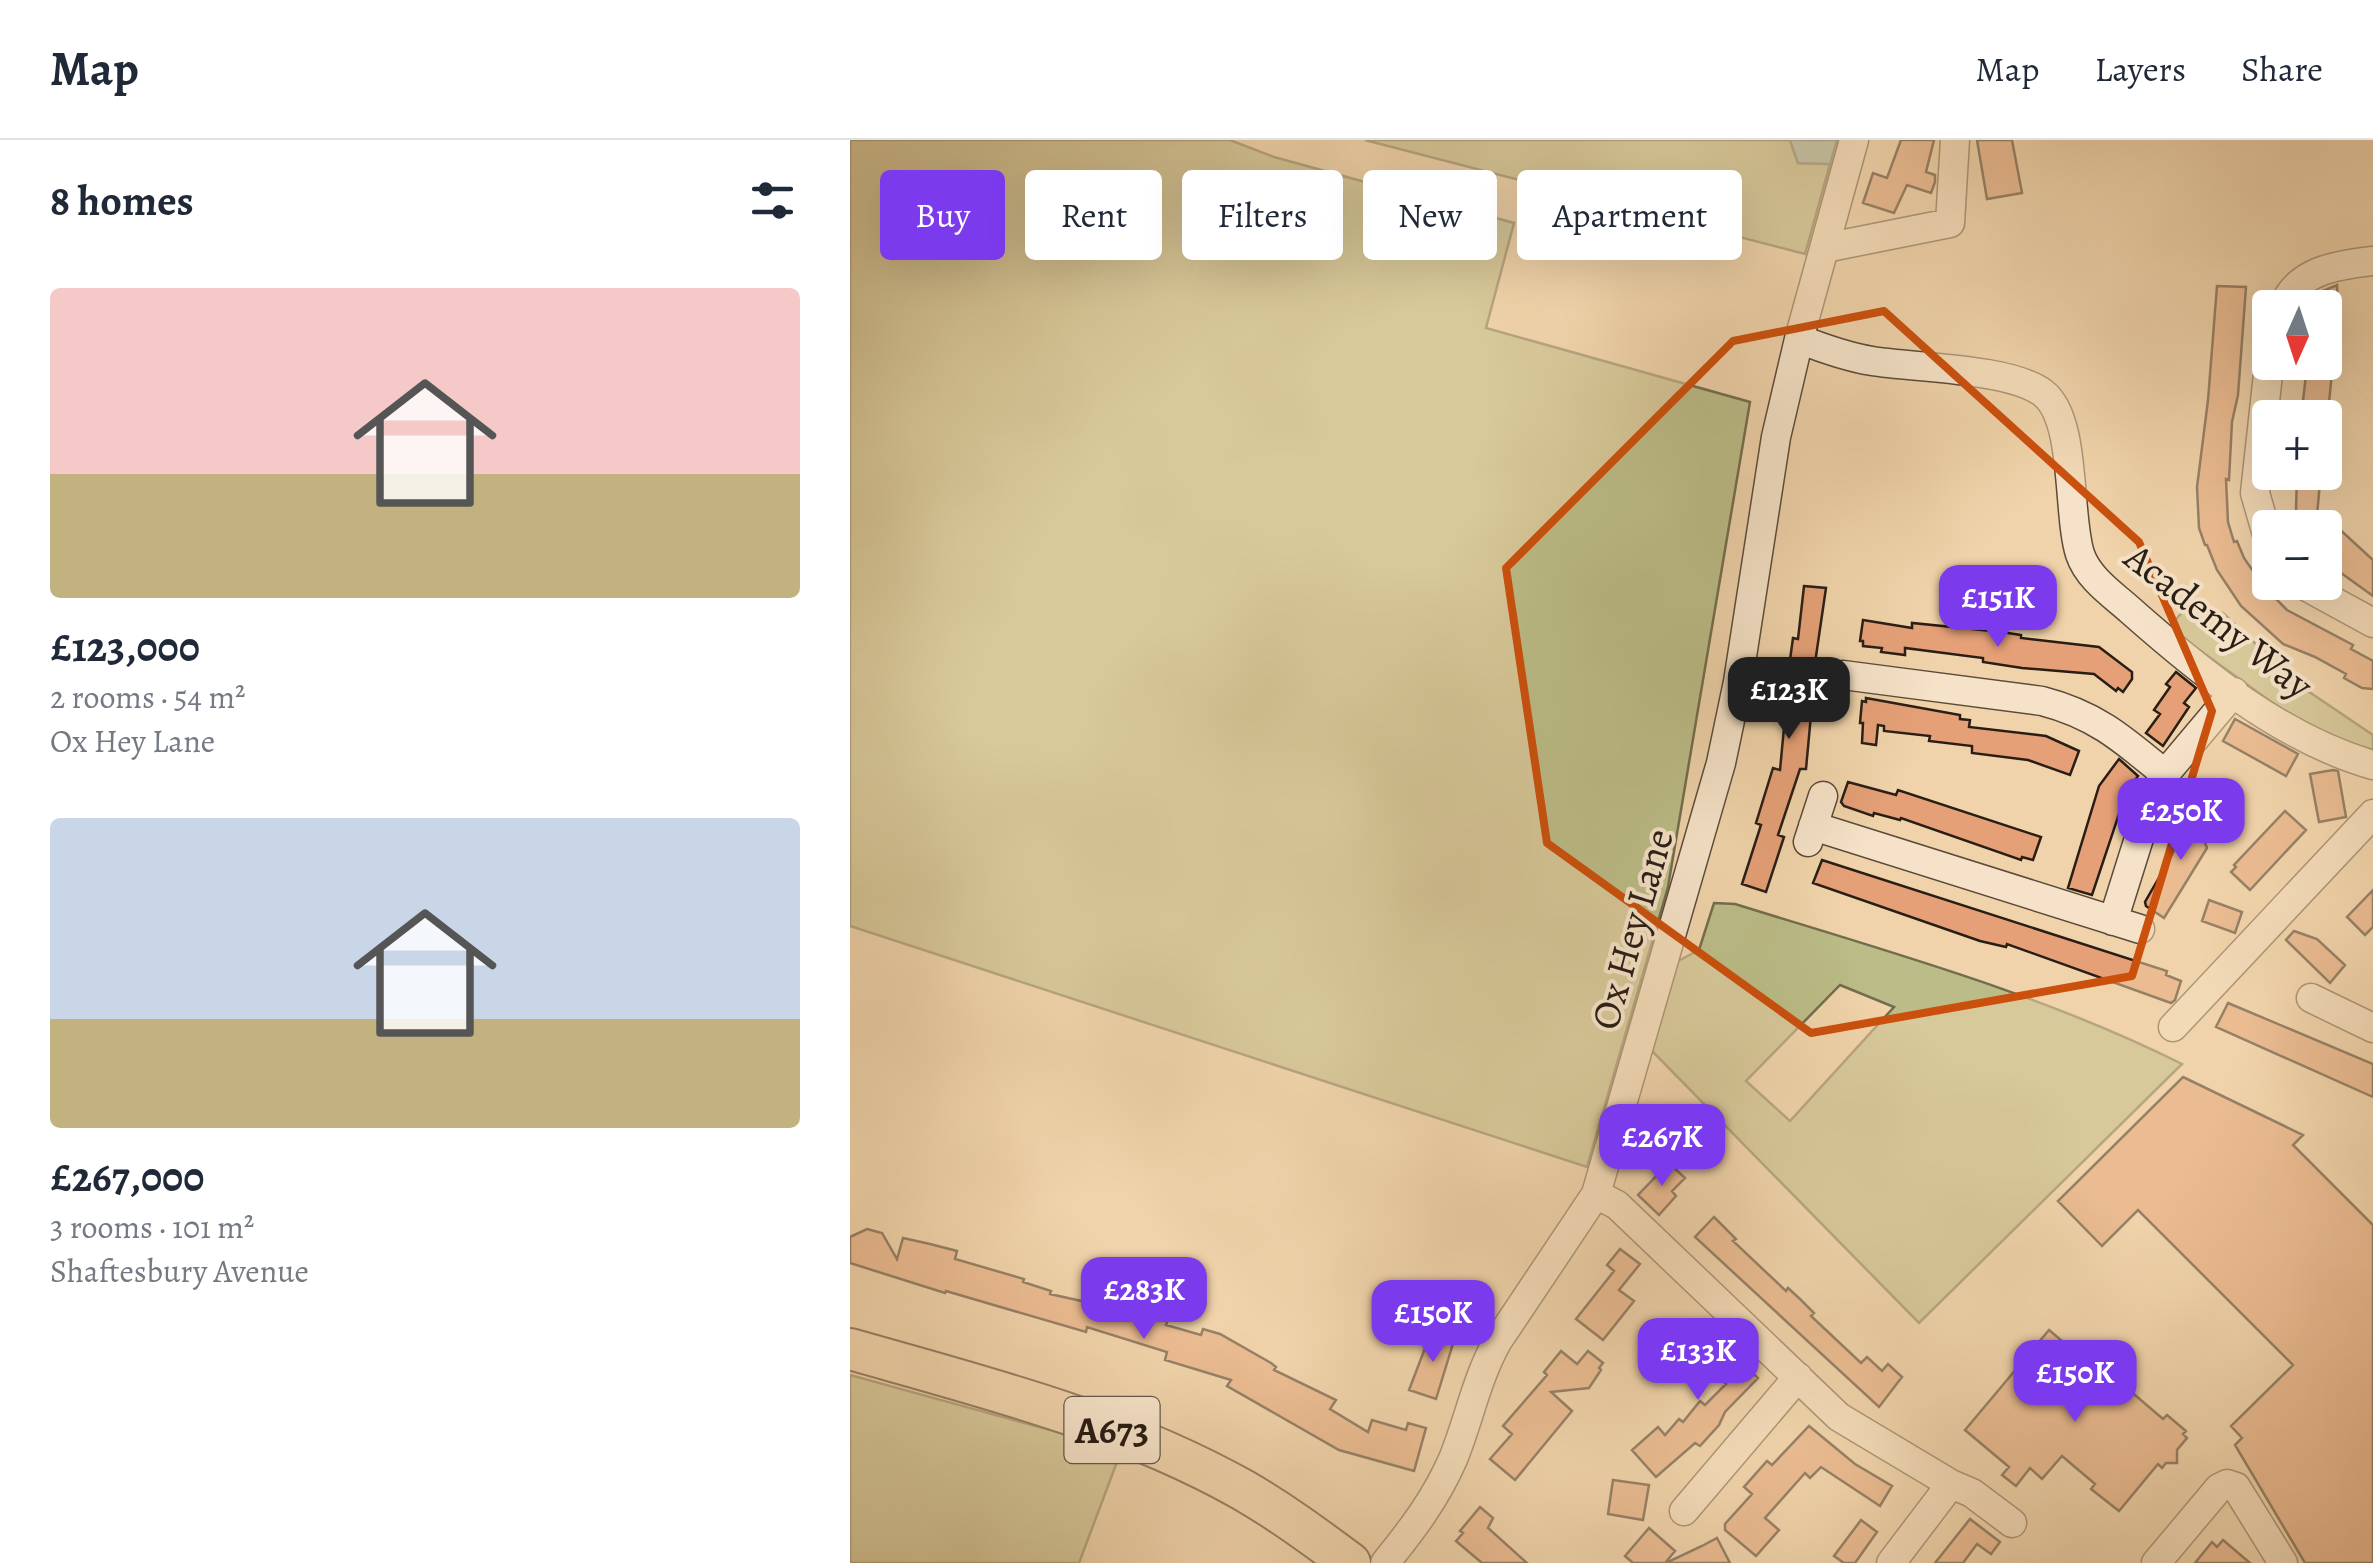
<!DOCTYPE html>
<meta charset="utf-8">
<style>
:root{--surface:#fff;--page:#f2f2f3;--text:#1f2937;--muted:#747a83;--line:#e0e1e3;--accent:#7c3aed}
body{margin:0;font-family:Alegreya,serif;background:var(--page);color:var(--text);height:100vh;display:flex;flex-direction:column;font-size:38px;white-space:nowrap}
*{box-sizing:border-box;margin:0}
p{font-size:32px;color:var(--muted)}
.icon{flex:none;width:55px;height:55px;fill:none;stroke:currentColor;stroke-width:2;stroke-linecap:round;stroke-linejoin:round}
.map{position:relative;flex:1;overflow:hidden}
.sheet{display:flex;flex-direction:column;background:var(--surface);width:850px}
.sheet>*{flex:none}
.top-card{position:absolute;left:30px;top:30px;width:950px;height:90px;display:flex;gap:20px}
.needle{width:65px;rotate:183deg}
.controls{position:absolute;left:1402px;top:150px;display:grid;gap:20px}
.controls a{display:grid;place-items:center;width:90px;height:90px;border-radius:10px;background:var(--surface);box-shadow:0 10px 40px #0002;font-size:50px}
.price{position:absolute;translate:-50% -85px;padding:0 22px;border-radius:20px;background:var(--accent);color:#fff;font-size:32px;line-height:65px;filter:drop-shadow(0 2px 5px #0008)}
.price::after{content:'';position:absolute;left:50%;top:60px;width:30px;height:22px;margin-left:-15px;background:inherit;clip-path:polygon(0 0,100% 0,50% 100%)}
.price.active{background:#222;color:#fff}
ul{padding:0;list-style:none}
li{display:grid;align-content:center;gap:20px;height:530px;padding:0 50px}
li span{display:grid;place-items:center;height:310px;border-radius:10px;color:#555}
li>.icon{margin-inline-start:auto}
span .icon{width:180px;height:180px;fill:#fffc;stroke-width:1}
li b{font-size:42px}
h2{display:flex;justify-content:space-between;align-items:center;height:120px;padding:0 50px;font-size:42px}
.chip{padding:0 35px;border-radius:10px;background:var(--surface);box-shadow:0 10px 40px #0002;font-size:35px;line-height:90px}
.chip.active{background:var(--accent);color:#fff}
header{display:flex;align-items:center;gap:60px;box-sizing:border-box;height:140px;padding:0 50px;background:var(--surface);border-bottom:2px solid var(--line)}
header strong{font-size:48px}
nav{display:flex;gap:55px;margin-inline-start:auto;font-size:35px}
main{display:flex;flex:1;min-height:0}
.map>svg:first-child{display:block}
</style>
<header>
<strong>Map</strong>
<nav><a>Map</a><a>Layers</a><a>Share</a></nav>
</header>
<main>
<section class="sheet">
<h2>8 homes<svg class="icon" aria-label="filters" viewBox="0 0 24 24"><path d="M4 7h16M4 17h16"/><circle cx="9" cy="7" r="2"/><circle cx="15" cy="17" r="2"/></svg></h2>
<ul>
<li><span style="background:linear-gradient(#f6c9c9 60%,#c2b280 0)"><svg class="icon" aria-label="home" viewBox="0 0 24 24"><path d="M3 11l9-7 9 7M6 9v11h12V9"/></svg></span><div><b>£123,000</b><p>2 rooms · 54 m²</p><p>Ox Hey Lane</p></div></li>
<li><span style="background:linear-gradient(#c9d6e8 65%,#c2b280 0)"><svg class="icon" aria-label="home" viewBox="0 0 24 24"><path d="M3 11l9-7 9 7M6 9v11h12V9"/></svg></span><div><b>£267,000</b><p>3 rooms · 101 m²</p><p>Shaftesbury Avenue</p></div></li>
</ul>
</section>
<div class="map">
<svg width="1523" height="1423" viewBox="0 0 1523 1423">
<rect width="100%" height="100%" fill="#f0d3aa"/>
<filter id="stains"><feTurbulence type="fractalNoise" baseFrequency=".002" numOctaves="4"/><feColorMatrix values="0 0 0 0 .2 0 0 0 0 .09 0 0 0 0 .02 0 0 0 .5 -.17"/></filter>
<radialGradient id="worn" r=".72"><stop offset=".6" stop-color="#630" stop-opacity="0"/><stop offset="1" stop-color="#630" stop-opacity=".3"/></radialGradient>
<path fill="#bbbc87" stroke="#726d4e" stroke-width="2.5" fill-rule="evenodd" d="M 0,0 L 380,0 L 424,17 L 664,83 L 636,188 L 900,262 L 818,747 L 737,1027 L 0,786 Z
M 515,0 L 940,0 L 948,23 L 980,24 L 955,114 Z
M 1333,471 L 1373,473 L 1449,545 L 1523,595 L 1523,613 L 1468,592 L 1431,569 L 1319,488 Z
M 864,763 L 885,764 C 1036,811 1190,853 1332,924 L 1069,1183 L 800,909 L 828,821 L 849,810 ZM 990,845 L 1044,867 L 940,981 L 896,941 Z
M 0,1235 L 236,1300 L 270,1314 L 229,1423 L 0,1423 Z"/>
<path fill="#9ab8a8" stroke="#6d7a6d" stroke-width="2.5" d="M 940,0 L 987,0 L 980,24 L 948,23 Z"/>
<path fill="#e5a077" stroke="#291e15" stroke-width="2.5" d="M 1051,0 L 1084,0 L 1076,32 L 1085,35 L 1085,42 L 1081,53 L 1057,45 L 1044,73 L 1013,63 L 1023,33 L 1037,38 Z
M 1127,0 L 1162,0 L 1172,53 L 1137,59 Z
M 1487,145 L 1488,168 L 1462,168 L 1463,155 Z
M 1367,146 L 1396,147 L 1388,255 L 1382,282 L 1379,340 L 1376,339 L 1378,382 L 1384,402 L 1387,401 L 1394,418 L 1414,447 L 1437,470 L 1503,505 L 1501,509 L 1523,521 L 1523,549 L 1512,548 L 1494,538 L 1496,534 L 1465,517 L 1433,504 L 1391,466 L 1367,430 L 1357,405 L 1355,405 L 1349,388 L 1347,347 L 1358,260 Z
M 1460,222 L 1483,222 L 1478,273 L 1475,273 L 1475,278 L 1451,278 L 1456,235 L 1459,235 Z
M 1447,332 L 1471,332 L 1467,375 L 1446,372 Z
M 1486,386 L 1523,420 L 1523,456 L 1487,430 L 1475,417 L 1475,396 Z
M 954,446 L 976,448 L 959,564 L 962,564 L 956,629 L 950,629 L 928,695 L 934,697 L 916,752 L 892,744 L 911,685 L 906,683 L 923,628 L 930,630 L 937,556 L 935,556 L 943,498 L 948,499 Z
M 1013,480 L 1062,488 L 1062,483 L 1152,492 L 1171,495 L 1171,498 L 1249,507 L 1282,532 L 1282,539 L 1273,552 L 1268,548 L 1266,551 L 1244,534 L 1172,528 L 1133,522 L 1133,518 L 1055,508 L 1055,515 L 1031,512 L 1032,508 L 1013,506 L 1013,501 L 1010,501 Z
M 1326,532 L 1346,548 L 1334,563 L 1339,567 L 1313,606 L 1296,593 L 1310,574 L 1304,570 L 1320,547 L 1316,544 Z
M 1016,558 L 1110,575 L 1110,579 L 1120,580 L 1119,587 L 1196,596 L 1229,611 L 1220,635 L 1178,620 L 1122,613 L 1122,606 L 1079,601 L 1080,596 L 1034,591 L 1034,586 L 1028,585 L 1026,605 L 1012,603 L 1013,583 L 1010,583 L 1012,561 L 1016,562 Z
M 1385,579 L 1448,614 L 1436,636 L 1373,601 Z
M 1269,619 L 1288,636 L 1276,653 L 1242,755 L 1218,748 L 1249,646 Z
M 1483,630 L 1488,631 L 1496,677 L 1469,682 L 1460,634 Z
M 998,642 L 1046,655 L 1048,650 L 1191,697 L 1183,720 L 1172,717 L 1171,720 L 1051,678 L 1050,680 L 1024,673 L 1023,676 L 994,666 L 991,662 Z
M 1342,668 L 1365,681 L 1354,700 L 1357,708 L 1314,778 L 1296,766 L 1295,762 L 1322,715 Z
M 1435,671 L 1456,690 L 1400,750 L 1381,732 L 1386,727 L 1384,725 Z
M 972,720 L 1317,831 L 1316,835 L 1331,841 L 1325,860 L 1321,863 L 1157,804 L 1156,807 L 1130,801 L 963,743 Z
M 1523,750 L 1523,787 L 1515,795 L 1497,777 Z
M 1359,760 L 1392,772 L 1385,793 L 1352,781 Z
M 1444,791 L 1467,799 L 1495,825 L 1480,843 L 1436,800 Z
M 1378,863 L 1523,924 L 1523,957 L 1366,887 Z
M 1333,937 L 1453,995 L 1443,1005 L 1523,1085 L 1523,1423 L 1455,1423 L 1385,1305 L 1392,1298 L 1381,1286 L 1443,1225 L 1288,1070 L 1252,1106 L 1208,1061 Z
M 851,970 L 867,985 L 835,1018 L 819,1003 Z
M 819,1023 L 835,1038 L 822,1051 L 826,1056 L 809,1075 L 788,1055 Z
M 864,1077 L 886,1099 L 883,1101 L 936,1151 L 938,1148 L 950,1159 L 964,1173 L 961,1176 L 1011,1223 L 1017,1217 L 1032,1231 L 1038,1224 L 1052,1237 L 1029,1267 L 845,1097 Z
M 17,1089 L 32,1093 L 47,1119 L 53,1098 L 80,1104 L 107,1111 L 105,1119 L 174,1139 L 173,1142 L 201,1151 L 200,1154 L 254,1166 L 257,1154 L 310,1171 L 308,1177 L 318,1180 L 316,1185 L 351,1195 L 353,1189 L 370,1194 L 421,1223 L 426,1227 L 424,1230 L 486,1260 L 480,1269 L 518,1292 L 522,1280 L 556,1290 L 558,1283 L 576,1288 L 564,1331 L 489,1310 L 377,1246 L 381,1240 L 315,1220 L 317,1212 L 237,1187 L 236,1192 L 96,1151 L 95,1153 L 0,1123 L 0,1097 Z
M 770,1109 L 790,1124 L 769,1150 L 784,1161 L 753,1200 L 726,1179 L 764,1131 L 757,1125 Z
M 848,1180 L 908,1238 L 875,1272 L 869,1285 L 850,1306 L 845,1303 L 806,1337 L 782,1310 L 808,1287 L 815,1295 L 829,1279 L 833,1282 L 850,1261 L 855,1265 L 876,1244 L 830,1200 Z
M 582,1190 L 605,1197 L 586,1259 L 559,1250 Z
M 1199,1190 L 1244,1228 L 1241,1232 L 1271,1257 L 1278,1249 L 1313,1279 L 1317,1275 L 1336,1291 L 1333,1294 L 1337,1298 L 1327,1310 L 1327,1323 L 1316,1323 L 1312,1328 L 1308,1324 L 1269,1371 L 1241,1349 L 1245,1344 L 1212,1316 L 1192,1339 L 1180,1328 L 1166,1346 L 1152,1335 L 1159,1327 L 1115,1290 Z
M 711,1211 L 727,1224 L 738,1211 L 753,1223 L 749,1228 L 751,1230 L 739,1248 L 701,1252 L 722,1271 L 665,1340 L 640,1319 L 662,1294 L 653,1286 L 697,1235 L 694,1232 Z
M 959,1286 L 1005,1324 L 1042,1346 L 1030,1366 L 971,1327 L 960,1338 L 955,1333 L 915,1378 L 929,1390 L 906,1416 L 875,1390 L 875,1384 L 902,1354 L 894,1347 L 917,1321 L 922,1325 Z
M 763,1340 L 799,1345 L 793,1380 L 758,1374 Z
M 630,1367 L 643,1378 L 638,1388 L 677,1423 L 632,1423 L 606,1401 L 613,1393 L 610,1391 Z
M 1120,1379 L 1150,1402 L 1141,1414 L 1127,1404 L 1113,1423 L 1085,1423 Z
M 1011,1380 L 1027,1392 L 1005,1423 L 994,1423 L 984,1416 Z
M 799,1388 L 825,1411 L 815,1423 L 783,1423 L 775,1416 Z
M 867,1398 L 880,1423 L 816,1423 L 852,1406 Z
M 1373,1400 L 1400,1423 L 1345,1423 L 1362,1402 L 1367,1407 Z"/>
<g fill="none" stroke-linecap="round" stroke-linejoin="round">
<g stroke="#5b4b3a" stroke-width="31">
<path id="minor" d="M 975,108 L 1100,83 L 1105,0
M 1433,168 C 1446,130 1488,125 1523,121
M 949,199 C 972,208 997,217 1022,221 C 1065,228 1160,228 1193,253 C 1227,279 1217,373 1230,414 C 1238,438 1262,454 1280,470 C 1350,532 1432,599 1523,625
M 1420,216 L 1405,353 L 1420,405
M 1448,442 L 1523,483
M 993,535 L 1192,561 C 1246,575 1273,599 1315,634
M 963,686 L 1290,789
M 958,702 L 973,656
M 1263,781 L 1301,660 L 1315,634 L 1384,552
M 1461,858 L 1523,888
M 1323,887 L 1523,674
M 746,1054 L 767,1065 L 989,1277 L 1101,1344 L 1122,1353 L 1162,1383
M 834,1371 L 948,1237
M 535,1423 C 562,1390 586,1358 603,1319 C 619,1280 626,1240 647,1202 L 746,1054 L 871,623 L 888,542 L 926,297 L 949,199 L 1004,0
M 1041,1423 L 1101,1344
M 1306,1423 L 1369,1348 L 1377,1344 L 1386,1347 L 1433,1423"/>
</g>
<g stroke="#291e15" stroke-width="44">
<path id="highway" d="M 0,1209 C 134,1247 270,1281 393,1350 C 431,1372 465,1397 500,1423"/>
</g>
<use href="#minor" stroke="#f5e2c8" stroke-width="28"/>
<use href="#highway" stroke="#f0d3aa" stroke-width="40"/>
</g>
<path d="M0 0H1523V1423H0ZM 1034,171 L 1289,402 L 1362,571 L 1282,836 L 961,893 L 697,703 L 656,428 L 883,201 Z" fill="#f0d3aa" fill-opacity=".55" fill-rule="evenodd"/>
<path fill="none" stroke="#cb500d" stroke-width="8" stroke-linejoin="round" d="M 1034,171 L 1289,402 L 1362,571 L 1282,836 L 961,893 L 697,703 L 656,428 L 883,201 Z"/>
<g text-anchor="middle" dominant-baseline="central" stroke-width="8" stroke-linejoin="round" paint-order="stroke">
<rect fill="#f5e2c8" stroke="#66594b" stroke-width="2.5" x="214.5" y="1257" width="95" height="66" rx="8"/>
<g font-size="38" font-weight="bold" fill="#291e15">
<text x="262" y="1290">A673</text>
</g>
<g font-size="40" fill="#291e15" stroke="#f5e2c8">
<text transform="translate(1369 481) rotate(38)">Academy Way</text>
<text transform="translate(782 789) rotate(-74)">Ox Hey Lane</text>
</g>
</g>
<rect width="100%" height="100%" filter="url(#stains)"/>
<rect width="100%" height="100%" fill="url(#worn)"/>
</svg>
<div class="controls">
<a><svg class="needle" viewBox="-14 -14 28 28"><path d="M0-13l5 13h-10z" fill="#e53935"/><path d="M0 13l5-13h-10z" fill="#747a83"/></svg></a>
<a>+</a>
<a>−</a>
</div>
<b class="price" style="left:1148px;top:510px">£151K</b>
<b class="price active" style="left:939px;top:602px">£123K</b>
<b class="price" style="left:1331px;top:723px">£250K</b>
<b class="price" style="left:812px;top:1049px">£267K</b>
<b class="price" style="left:294px;top:1202px">£283K</b>
<b class="price" style="left:583px;top:1225px">£150K</b>
<b class="price" style="left:848px;top:1263px">£133K</b>
<b class="price" style="left:1225px;top:1285px">£150K</b>
<div class="top-card">
<a class="chip active">Buy</a>
<a class="chip">Rent</a>
<a class="chip">Filters</a>
<a class="chip">New</a>
<a class="chip">Apartment</a>
</div>
</div>
</main>
